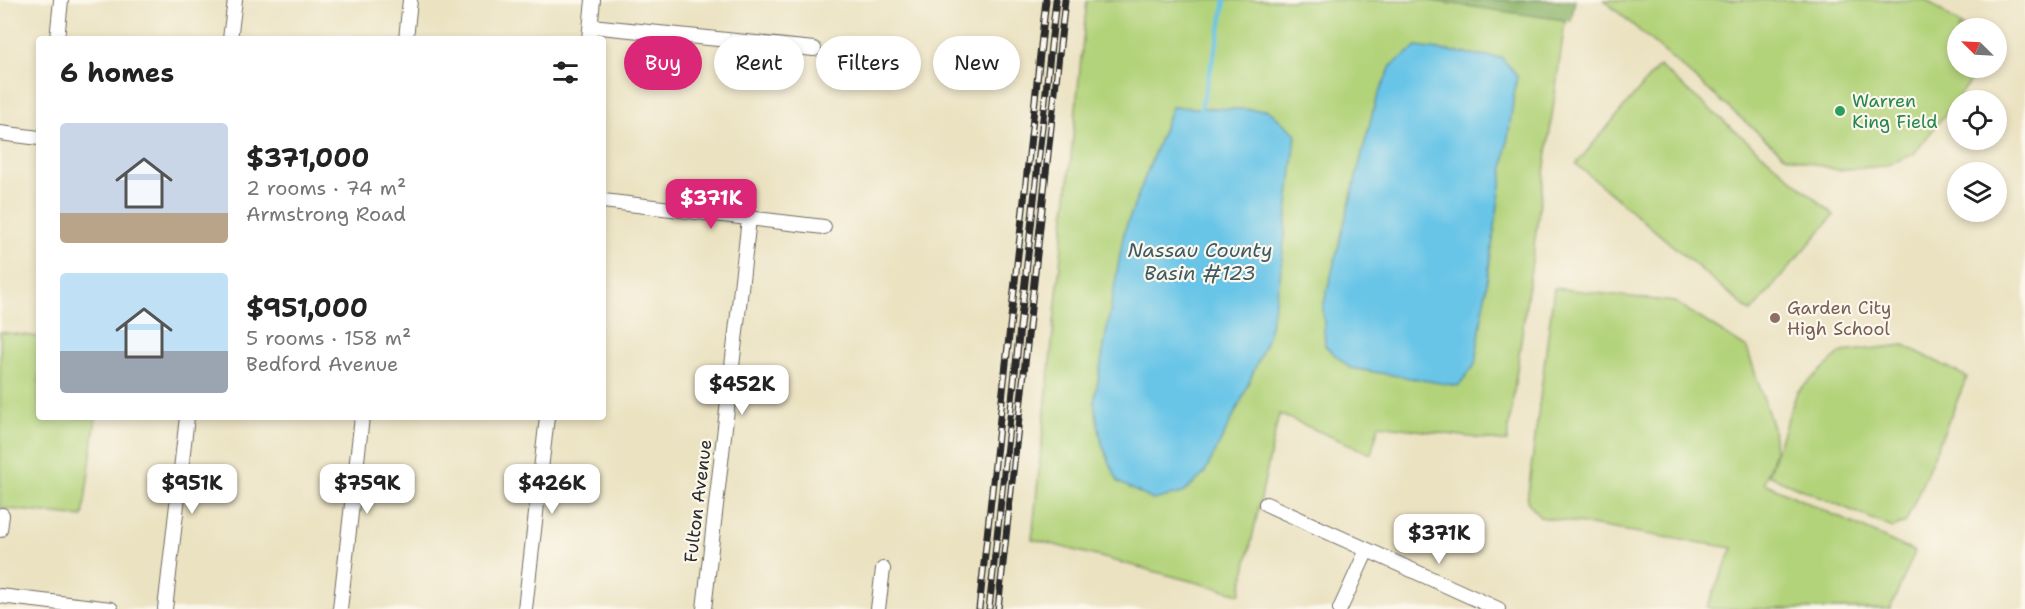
<!DOCTYPE html>
<meta charset="utf-8">
<style>
:root{--surface:#fff;--page:#f6f6f6;--text:#222;--muted:#767676;--accent:#db2777}
body{margin:0;font-family:"Shantell Sans",sans-serif;background:var(--page);color:var(--text);height:100vh;display:flex;flex-direction:column;font-size:22px;white-space:nowrap}
*{box-sizing:border-box;margin:0}
p{font-size:20px;color:var(--muted)}
.icon{flex:none;width:33px;height:33px;fill:none;stroke:currentColor;stroke-width:2;stroke-linecap:round;stroke-linejoin:round}
.map{position:relative;flex:1;overflow:hidden}
.details{position:absolute;left:36px;top:36px;width:570px;height:384px;display:flex;flex-direction:column;background:var(--surface);border-radius:6px;box-shadow:0 3px 9px #0003}
.details>*{flex:none}
.hud{position:absolute;left:624px;top:36px;width:570px;height:54px;display:flex;gap:12px}
.needle{width:39px;rotate:294deg}
.controls{position:absolute;left:1947px;top:18px;display:grid;gap:12px}
.controls a{display:grid;place-items:center;width:60px;height:60px;border-radius:50%;background:var(--surface);box-shadow:0 3px 9px #0003;font-size:30px}
.price{position:absolute;translate:-50% -51px;padding:0 14px;border-radius:12px;background:#fff;color:#222;font-size:20px;line-height:39px;filter:drop-shadow(0 2px 3px #0008)}
.price::after{content:'';position:absolute;left:50%;top:36px;width:18px;height:14px;margin-left:-9px;background:inherit;clip-path:polygon(0 0,100% 0,50% 100%)}
.price.selected{background:var(--accent);color:#fff}
ul{padding:0;list-style:none}
li{display:flex;align-items:center;gap:18px;height:150px;padding:0 24px}
li span{display:grid;place-items:center;flex:none;width:168px;height:120px;border-radius:6px;color:#555}
li>.icon{margin-inline-start:auto}
span .icon{width:72px;height:72px;fill:#fffc;stroke-width:1}
li b{font-size:26px}
h2{display:flex;justify-content:space-between;align-items:center;height:72px;padding:0 24px;font-size:26px}
.tag{padding:0 21px;border-radius:27px;background:var(--surface);box-shadow:0 3px 9px #0003;font-size:21px;line-height:54px}
.tag.selected{background:var(--accent);color:#fff}
.map>svg:first-child{display:block}
</style>
<div class="map">
<svg width="2025" height="609" viewBox="0 0 2025 609">
<rect width="100%" height="100%" fill="#fbf7ec"/>
<filter id="ink" filterUnits="userSpaceOnUse"><feTurbulence type="fractalNoise" baseFrequency=".0167" numOctaves="2"/><feDisplacementMap in="SourceGraphic" scale="12" xChannelSelector="R" yChannelSelector="G"/><feConvolveMatrix kernelMatrix="1 2 1 2 8 2 1 2 1" color-interpolation-filters="sRGB"/></filter>
<filter id="wash" filterUnits="userSpaceOnUse"><feTurbulence type="fractalNoise" baseFrequency=".008" numOctaves="4" result="noise"/><feDisplacementMap in="SourceGraphic" scale="24" xChannelSelector="R" yChannelSelector="G"/><feGaussianBlur stdDeviation="1.35" result="paint"/><feColorMatrix in="noise" values="0 0 0 0 0 0 0 0 0 0 0 0 0 0 0 0 0 1.4 0 .05"/><feComposite in="paint" operator="in"/></filter>
<g filter="url(#wash)">
<rect width="100%" height="100%" fill="#ebe2c1"/>
<path fill="#b3d37a" stroke="#6f7f52" stroke-width="1.5" d="M 1087,0 L 1568,0 L 1507,442 L 1379,425 L 1371,454 L 1279,414 L 1240,594 L 1032,539 Z
M 1604,0 L 1927,0 L 1964,28 L 1958,28 L 1958,68 L 1981,68 L 1914,154 L 1884,166 L 1837,170 L 1785,156 Z
M 1659,66 L 1834,215 L 1751,312 L 1576,164 Z
M 1554,288 L 1675,302 L 1747,348 L 1773,428 L 1775,451 L 1764,483 L 1915,552 L 1890,609 L 1712,609 L 1707,607 L 1733,548 L 1540,517 L 1527,501 Z
M 0,332 L 39,337 L 39,417 L 96,417 L 83,517 L 0,508 Z
M 1904,345 L 1967,377 L 1906,522 L 1893,528 L 1768,475 L 1797,392 L 1842,352 Z"/>
<path fill="#8eb56a" stroke="#5c704a" stroke-width="1.5" d="M 1425,0 L 1575,0 L 1571,21 Z"/>
<path fill="#69c5e7" stroke="#4a7889" stroke-width="1.5" d="M 1416,47 L 1502,58 L 1517,75 L 1475,365 L 1458,386 L 1350,368 L 1325,346 L 1323,307 L 1375,103 L 1391,66 Z
M 1172,107 L 1268,110 L 1296,134 L 1280,278 L 1267,340 L 1241,401 L 1204,474 L 1183,493 L 1153,500 L 1118,482 L 1102,444 L 1094,403 L 1124,232 Z"/>
<g fill="none" stroke-linecap="round" stroke-linejoin="round">
<path stroke="#69c5e7" stroke-width="4.5" d="M 1201,108 L 1220,29 L 1225,0"/>
</g>
</g>
<g filter="url(#ink)">
<g fill="none" stroke-linecap="round" stroke-linejoin="round">
<g stroke="#6e6b60" stroke-width="16">
<path id="street" d="M 591,26 L 814,49
M 57,39 L 61,0
M 230,39 L 235,0
M 406,39 L 410,0
M 589,39 L 593,0
M 0,133 L 39,138
M 603,201 L 824,227
M 1266,504 L 1498,609
M 0,530 L 2,515
M 0,596 L 111,609
M 165,609 L 187,417
M 340,609 L 362,417
M 525,609 L 547,417
M 704,609 L 749,219
M 878,609 L 883,569
M 1340,609 L 1367,550"/>
</g>
<use href="#street" stroke="#fff" stroke-width="14"/>
<g stroke="#2b2b2b" stroke-width="7">
<path id="rail" d="M 979,609 L 1046,0
M 989,609 L 1056,0
M 998,609 L 1065,0"/>
</g>
<use href="#rail" stroke="#fbf7ec" stroke-width="4.5" stroke-dasharray="14" stroke-linecap="butt"/>
</g>
</g>
<circle fill="#2e9e5b" stroke="#fbf7ec" stroke-width="2" cx="1840" cy="111" r="6"/>
<circle fill="#8d6e63" stroke="#fbf7ec" stroke-width="2" cx="1775" cy="318" r="6"/>
<g text-anchor="middle" dominant-baseline="central" stroke-width="4.5" stroke-linejoin="round" paint-order="stroke">
<g font-size="18" fill="#27864d" stroke="#fbf7ec" text-anchor="start">
<text x="1852" y="101">Warren<tspan x="1852" dy="21">King Field</tspan></text>
</g>
<g font-size="18" fill="#785e54" stroke="#fbf7ec" text-anchor="start">
<text x="1787" y="308">Garden City<tspan x="1787" dy="21">High School</tspan></text>
</g>
<g font-size="18" fill="#2b2b2b" stroke="#fbf7ec">
<text transform="translate(698 501) rotate(-83)">Fulton Avenue</text>
</g>
<g font-size="20" font-style="italic" fill="#3e5963" stroke="#fbf7ec">
<text x="1200" y="250">Nassau County<tspan x="1200" dy="23">Basin #123</tspan></text>
</g>
</g>
</svg>
<div class="controls">
<a><svg class="needle" viewBox="-14 -14 28 28"><path d="M0-13l5 13h-10z" fill="#e53935"/><path d="M0 13l5-13h-10z" fill="#767676"/></svg></a>
<a><svg class="icon" aria-label="locate" viewBox="0 0 24 24"><circle cx="12" cy="12" r="6"/><path d="M12 2v4M12 18v4M2 12h4M18 12h4"/></svg></a>
<a><svg class="icon" aria-label="layers" viewBox="0 0 24 24"><path d="M12 4l9 5-9 5-9-5zM3 14l9 5 9-5"/></svg></a>
</div>
<b class="price selected" style="left:711px;top:230px">$371K</b>
<b class="price" style="left:742px;top:416px">$452K</b>
<b class="price" style="left:192px;top:515px">$951K</b>
<b class="price" style="left:367px;top:515px">$759K</b>
<b class="price" style="left:552px;top:515px">$426K</b>
<b class="price" style="left:1439px;top:565px">$371K</b>
<div class="hud">
<a class="tag selected">Buy</a>
<a class="tag">Rent</a>
<a class="tag">Filters</a>
<a class="tag">New</a>
</div>
<section class="details">
<h2>6 homes<svg class="icon" aria-label="filters" viewBox="0 0 24 24"><path d="M4 7h16M4 17h16"/><circle cx="9" cy="7" r="2"/><circle cx="15" cy="17" r="2"/></svg></h2>
<ul>
<li><span style="background:linear-gradient(#c9d6e8 75%,#b9a48a 0)"><svg class="icon" aria-label="home" viewBox="0 0 24 24"><path d="M3 11l9-7 9 7M6 9v11h12V9"/></svg></span><div><b>$371,000</b><p>2 rooms · 74 m²</p><p>Armstrong Road</p></div></li>
<li><span style="background:linear-gradient(#bfe0f5 65%,#9aa5b1 0)"><svg class="icon" aria-label="home" viewBox="0 0 24 24"><path d="M3 11l9-7 9 7M6 9v11h12V9"/></svg></span><div><b>$951,000</b><p>5 rooms · 158 m²</p><p>Bedford Avenue</p></div></li>
</ul>
</section>
</div>
